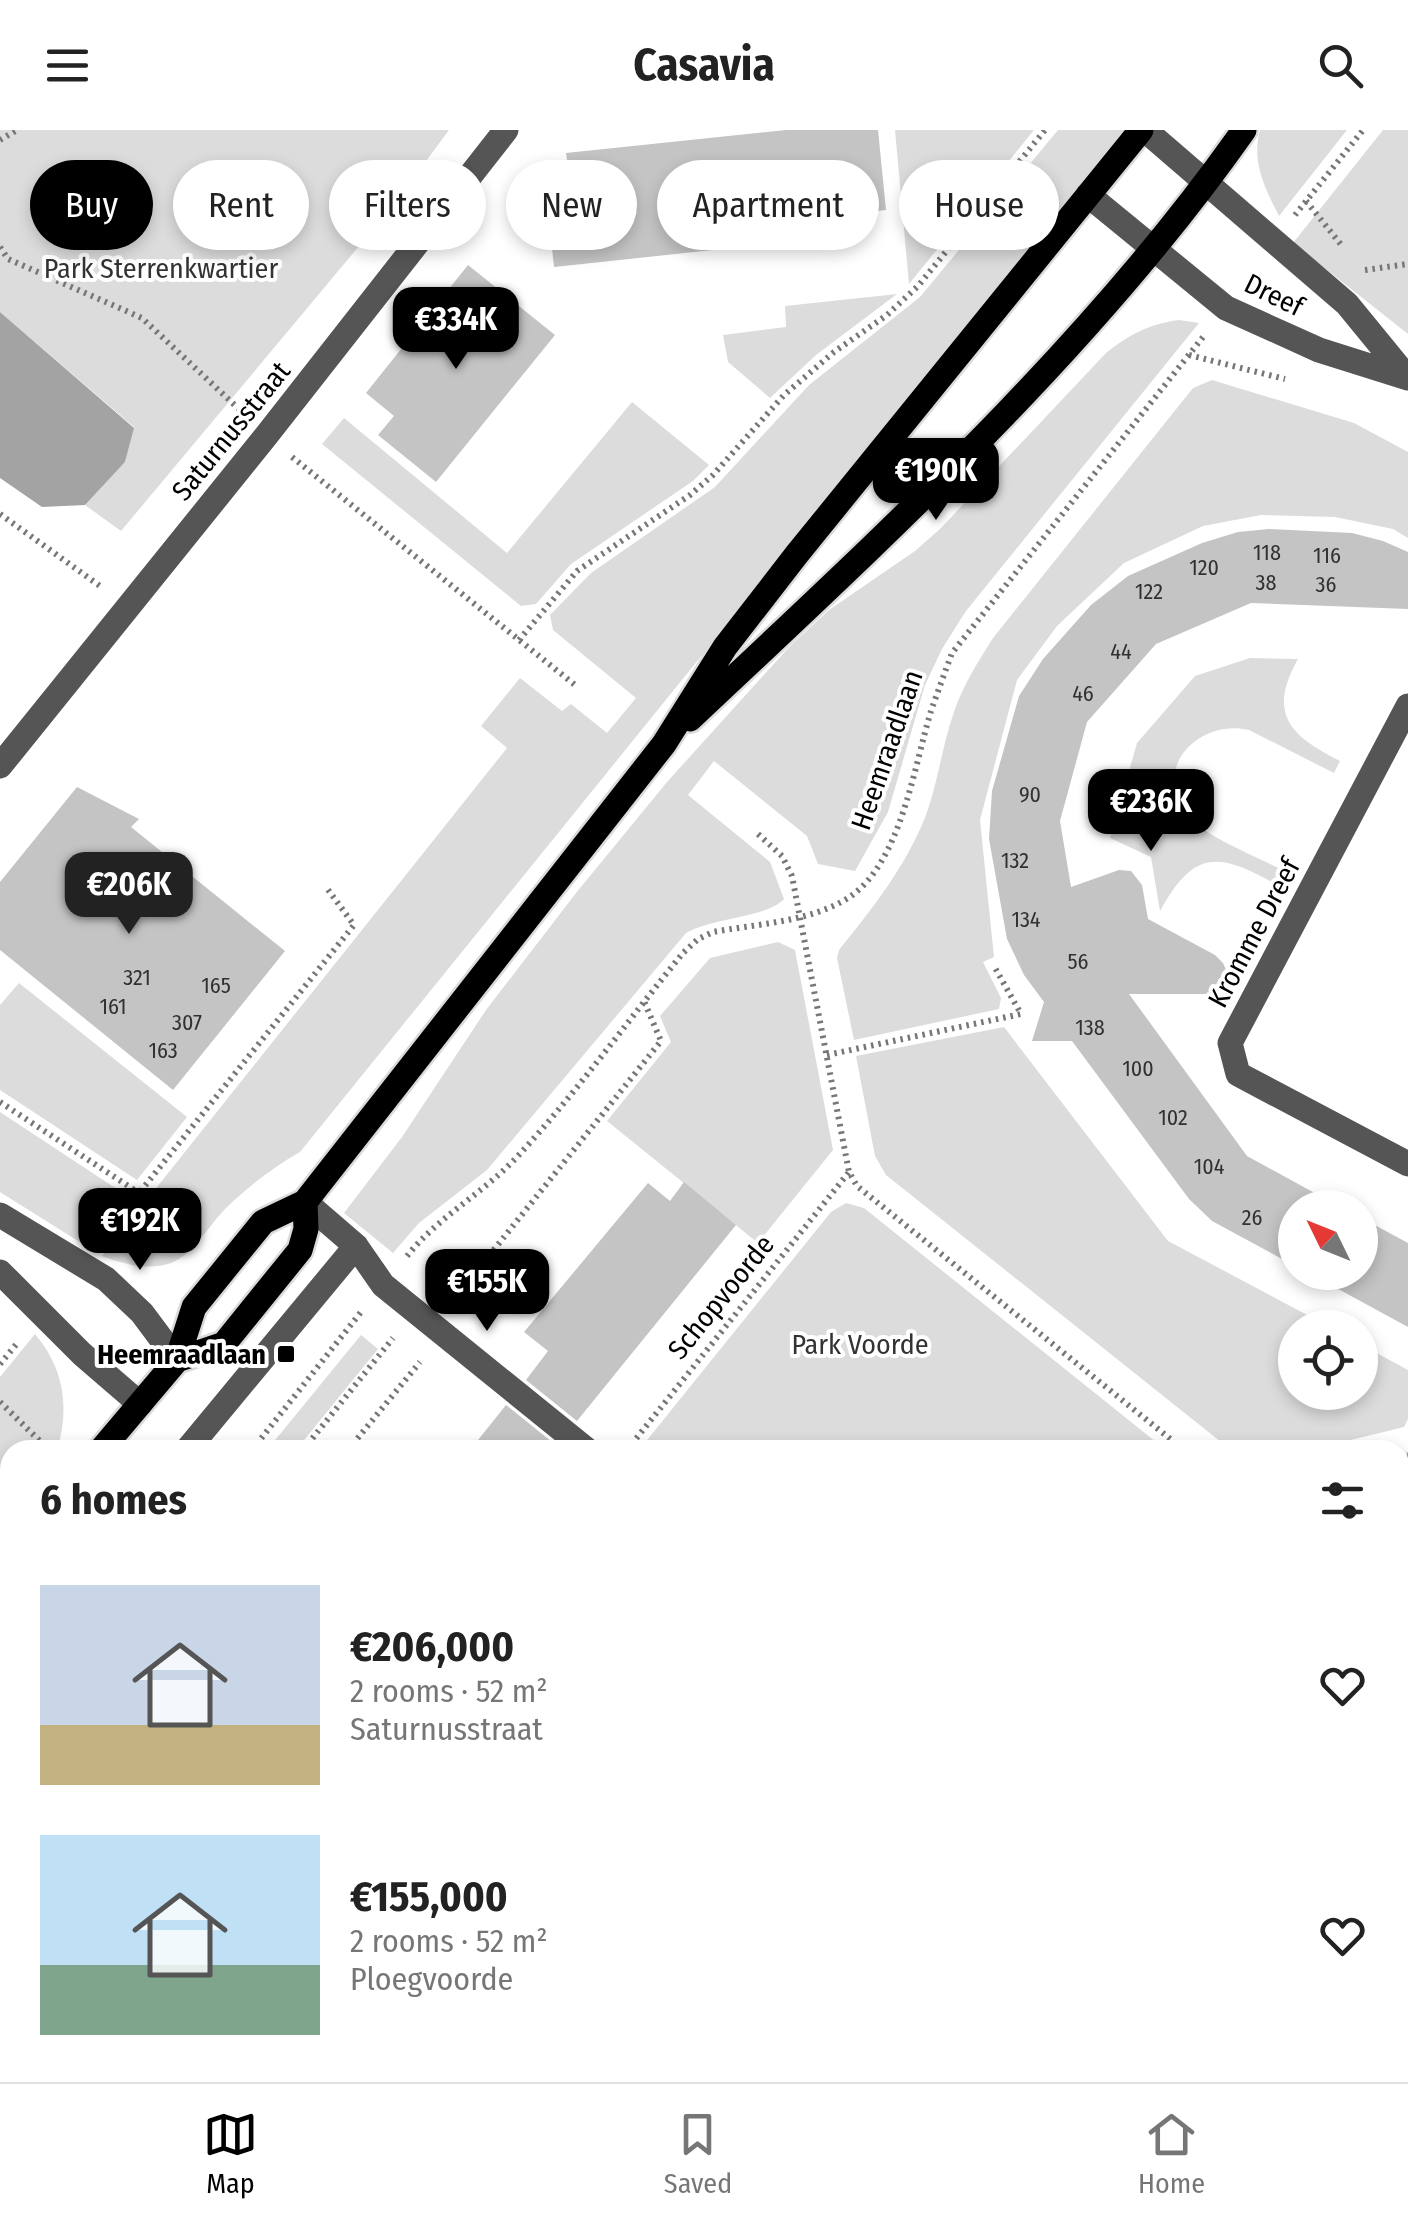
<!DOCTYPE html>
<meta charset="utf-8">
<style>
:root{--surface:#fff;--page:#f6f6f6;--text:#222;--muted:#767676;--line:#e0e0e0;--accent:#000}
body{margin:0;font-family:"Fira Sans Condensed",sans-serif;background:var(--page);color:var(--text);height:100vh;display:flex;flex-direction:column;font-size:38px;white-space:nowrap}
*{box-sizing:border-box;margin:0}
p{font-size:32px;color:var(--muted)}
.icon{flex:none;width:55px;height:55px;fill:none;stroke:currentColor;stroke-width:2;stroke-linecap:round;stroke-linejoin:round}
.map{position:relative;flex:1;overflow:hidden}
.side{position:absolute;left:0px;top:1310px;width:1410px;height:642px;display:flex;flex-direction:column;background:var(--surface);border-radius:30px 30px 0 0;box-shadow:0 5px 15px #0003}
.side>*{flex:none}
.banner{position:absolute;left:30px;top:30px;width:1350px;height:90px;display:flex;gap:20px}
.needle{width:65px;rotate:313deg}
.fabs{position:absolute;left:1278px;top:1060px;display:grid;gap:20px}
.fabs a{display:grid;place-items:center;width:100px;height:100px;border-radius:50%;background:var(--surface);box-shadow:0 5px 15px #0003;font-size:50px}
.price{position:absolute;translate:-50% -85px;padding:0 22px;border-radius:20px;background:var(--accent);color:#fff;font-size:32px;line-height:65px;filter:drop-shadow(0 2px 5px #0008)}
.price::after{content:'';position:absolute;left:50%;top:60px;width:30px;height:22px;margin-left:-15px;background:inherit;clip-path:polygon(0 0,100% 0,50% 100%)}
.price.on{background:#222;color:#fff}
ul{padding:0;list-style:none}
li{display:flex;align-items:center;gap:30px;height:250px;padding:0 40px}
li span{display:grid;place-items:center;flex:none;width:280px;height:200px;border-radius:0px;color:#555}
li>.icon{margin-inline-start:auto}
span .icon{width:120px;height:120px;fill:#fffc;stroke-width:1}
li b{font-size:42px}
h2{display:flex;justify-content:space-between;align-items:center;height:120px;padding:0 40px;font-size:42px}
.chip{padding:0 35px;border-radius:45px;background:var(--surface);box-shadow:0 5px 15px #0003;font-size:35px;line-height:90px}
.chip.on{background:var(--accent);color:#fff}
header{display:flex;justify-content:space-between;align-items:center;height:130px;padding:0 40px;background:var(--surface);font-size:45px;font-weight:700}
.menu{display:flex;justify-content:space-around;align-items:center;height:140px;border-top:2px solid var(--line);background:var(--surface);font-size:28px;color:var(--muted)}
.menu a{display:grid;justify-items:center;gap:5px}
.menu .on{color:var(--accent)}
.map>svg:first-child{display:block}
</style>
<header><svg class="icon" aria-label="menu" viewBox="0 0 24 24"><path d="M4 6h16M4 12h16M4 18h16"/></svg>Casavia<svg class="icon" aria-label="search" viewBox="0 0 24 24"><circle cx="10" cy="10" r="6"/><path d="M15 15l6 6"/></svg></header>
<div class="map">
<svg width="1408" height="1952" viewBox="0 0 1408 1952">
<rect width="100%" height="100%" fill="#fff"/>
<path fill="#dcdcdc" d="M 0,0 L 449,0 L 395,73 L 121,401 L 85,375 L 125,332 L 134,297 L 0,182 Z
M 895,0 L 1034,0 L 909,154 Z
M 1058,0 L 1127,0 L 300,1022 C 272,1038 249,1056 226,1078 C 209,1095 194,1124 171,1133 C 149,1141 123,1134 102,1126 L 507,618 L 481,596 L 520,548 L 562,581 L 571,574 L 607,603 L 636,568 L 553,500 L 550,485 L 591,443 L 715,357 L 809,255 L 920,167 Z
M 1260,0 L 1347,0 L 1279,86 C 1265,59 1251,31 1260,0 Z
M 1383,0 L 1408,0 L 1408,204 L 1293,113 Z
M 897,164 L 816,225 L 770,268 L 728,232 L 723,205 L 786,197 L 785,176 Z
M 1179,190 L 1199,193 L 966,481 L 942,519 L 925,555 L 888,682 L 855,741 L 818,734 L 807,706 L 714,631 L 688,665 L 770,732 L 784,769 C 766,788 714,787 686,803 L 487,1040 L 419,1093 L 393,1123 L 344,1083 L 402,1007 L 486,880 L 576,763 L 667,652 L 791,515 L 829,480 L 915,421 L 940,399 L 1106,223 C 1130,204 1149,194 1179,190 Z
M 1212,250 L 1354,293 L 1408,322 L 1408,408 L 1393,399 L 1335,387 L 1261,385 L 1203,396 L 1124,433 L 1057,496 L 1017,550 L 980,690 L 994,827 L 983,832 L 1001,868 L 999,879 L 854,910 L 837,828 L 839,820 C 873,778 906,736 926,685 C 938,652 942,616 954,582 C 963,555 978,532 993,508 L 1193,258 Z
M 632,272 L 709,335 L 693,351 L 571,434 L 536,474 L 521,476 L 322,314 L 344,288 L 507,423 Z
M 1250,528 L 1298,529 C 1267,584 1290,606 1340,631 L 1334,643 L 1249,600 C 1197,588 1150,641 1187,685 C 1205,707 1256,726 1282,740 L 1274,753 C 1217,722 1194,720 1160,781 L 1151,727 L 1110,708 L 1137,613 L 1195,546 Z
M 778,812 L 795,820 L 833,1020 L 758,1113 L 607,991 L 671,912 L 660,886 L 710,828 Z
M 19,853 L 187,987 L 137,1050 L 0,960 L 0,875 Z
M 1004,897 L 1168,1111 L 1330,1197 L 1295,1198 L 1295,1262 L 1360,1262 L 1360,1214 L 1408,1240 L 1408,1289 L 1404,1297 L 1310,1320 L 1231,1320 L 886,1045 L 875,1026 L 856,926 Z
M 0,982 L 126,1065 L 86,1116 L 0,1062 Z
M 846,1073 L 864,1078 L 1166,1320 L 639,1320 L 831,1082 Z
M 35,1204 C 64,1238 70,1278 57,1320 L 10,1320 L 10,1371 L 0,1379 L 0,1247 Z
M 361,1205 L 378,1219 L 296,1320 L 267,1320 Z
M 1408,1338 L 1408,1743 L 1400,1744 L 1400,1340 Z
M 10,1585 L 10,1649 L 0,1661 L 0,1593 Z"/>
<path fill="#a3a3a3" d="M 0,182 L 134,298 L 125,332 L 85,375 L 42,377 L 0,348 Z"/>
<path fill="#c4c4c4" d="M 786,0 L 878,0 L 886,80 L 777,92 L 779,113 L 554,137 L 546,62 L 571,60 L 566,23 Z
M 468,135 L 555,205 L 436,352 L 378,305 L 394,286 L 366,263 Z
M 1269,399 L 1352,403 L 1383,411 L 1408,422 L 1408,479 L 1251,473 L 1156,514 L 1087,592 L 1060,691 L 1071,757 L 1119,740 L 1131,741 L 1142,755 L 1148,789 L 1215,825 L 1223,833 L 1227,842 L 1223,856 L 1212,864 L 1129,864 L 1247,1026 L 1342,1078 L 1295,1078 L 1295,1136 L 1212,1091 L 1189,1069 L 1072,911 L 1032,911 L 1044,872 L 1024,845 L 1007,809 L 989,709 L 992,661 L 1019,566 L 1043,529 L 1091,475 L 1128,446 L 1202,413 L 1238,402 Z
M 77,657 L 139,689 L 131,697 L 285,821 L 173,960 L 0,820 L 0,752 Z
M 684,1052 L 736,1095 L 577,1291 L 526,1250 L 548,1221 L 524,1202 L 648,1053 L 670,1071 Z
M 1360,1087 L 1408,1113 L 1408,1197 L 1307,1142 L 1360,1142 Z
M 506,1275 L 557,1316 L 554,1320 L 470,1320 Z"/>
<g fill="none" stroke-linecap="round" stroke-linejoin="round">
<g stroke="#dbdbdb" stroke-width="30">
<path id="major" d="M 690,589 C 883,407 1091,218 1244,0
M 177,1230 L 224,1214 L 300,1120 L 306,1099 L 305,1072
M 101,1320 L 177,1230 L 194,1177 L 263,1092 L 305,1072 L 664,614 L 725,517 L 797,424 L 1141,0
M 0,1443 L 10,1430"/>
</g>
<path stroke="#777" stroke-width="6" stroke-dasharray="2.5 5" stroke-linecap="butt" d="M 0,10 L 17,0
M 1306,71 L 1343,117
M 1295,85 L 1363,0
M 0,117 L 8,129 L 142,188 L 242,282
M 1365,140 L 1408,134
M 1189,225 L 1285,249
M 292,327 L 575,555
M 0,384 L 100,456
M 519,510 L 577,441 L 690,365 L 713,345 L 784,265 L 834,222 L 887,185 L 918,156 L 1045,0
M 758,704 L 782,726 L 792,746 L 849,1042 L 857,1056 L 1184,1320
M 827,925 L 1021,884 L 994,836
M 0,972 L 139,1063
M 103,1108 L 354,795 L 326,757
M 407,1126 C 438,1087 482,1064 516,1028 C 574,966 629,889 683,823 L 698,809 L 713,802 C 756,794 810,792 848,768 C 901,734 914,636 931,581 C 938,561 945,542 952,523 L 1203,207
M 456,1167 L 661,911 L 644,871
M 0,1234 L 19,1211
M 0,1272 L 49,1320
M 252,1320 L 361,1182
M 303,1320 L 393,1208
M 348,1320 L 420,1232
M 627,1320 L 849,1042
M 772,1320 L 776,1314 L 784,1320
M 1400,1327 L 1408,1325
M 0,1369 L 10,1362
M 0,1576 L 10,1569
M 0,1668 L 10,1656
M 0,1755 L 10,1743
M 1400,1758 L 1408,1757
M 889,1942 L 890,1952
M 1097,1942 L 1098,1952
M 1252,1952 L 1301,1946"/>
<path stroke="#555" stroke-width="25" d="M 1145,0 L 1347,174 L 1406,246
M 1088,65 L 1226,178 L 1319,220 L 1408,248
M 1408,576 L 1230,913 L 1238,944 L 1408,1034
M 0,636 L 266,306 L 506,0
M 305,1072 L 356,1116 L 383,1155 L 587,1320
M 0,1085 L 106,1149 L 142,1183 L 177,1230
M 0,1142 L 82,1224 L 140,1274
M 187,1320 L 356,1116
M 667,1942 L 679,1952
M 1174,1942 L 1175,1952
M 1402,1942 L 1408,1941
M 185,1952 L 192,1942"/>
<use href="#major" stroke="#000" stroke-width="25"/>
</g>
<rect fill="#000" stroke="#fff" stroke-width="4" x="276" y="1214" width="20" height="20" rx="5"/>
<g text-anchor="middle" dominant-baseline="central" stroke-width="8" stroke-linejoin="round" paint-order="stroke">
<g font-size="22" fill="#313131">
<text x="1267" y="422">118</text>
<text x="1327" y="425">116</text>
<text x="1204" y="437">120</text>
<text x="1266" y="452">38</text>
<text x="1326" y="454">36</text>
<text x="1149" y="461">122</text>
<text x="1121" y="521">44</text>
<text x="1083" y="563">46</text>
<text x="1030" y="664">90</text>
<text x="1015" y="730">132</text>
<text x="1026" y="789">134</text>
<text x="1078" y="831">56</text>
<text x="137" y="847">321</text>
<text x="216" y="855">165</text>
<text x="113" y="876">161</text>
<text x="187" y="892">307</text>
<text x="1090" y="897">138</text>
<text x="163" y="920">163</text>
<text x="1138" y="938">100</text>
<text x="1173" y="987">102</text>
<text x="1209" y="1036">104</text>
<text x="1252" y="1087">26</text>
</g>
<g font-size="28" fill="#333" stroke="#fff">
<text x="161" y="138">Park Sterrenkwartier</text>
<text x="860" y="1214">Park Voorde</text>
</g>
<g font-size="28" fill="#000" stroke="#fff">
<text transform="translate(1274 165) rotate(26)">Dreef</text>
<text transform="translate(231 301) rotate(-51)">Saturnusstraat</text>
<text transform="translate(887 620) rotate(-71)">Heemraadlaan</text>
<text transform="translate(1254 803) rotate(-62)">Kromme Dreef</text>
<text transform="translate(721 1167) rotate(-51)">Schopvoorde</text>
</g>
<g font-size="28" font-weight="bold" fill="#000" stroke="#fff" text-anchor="end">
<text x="266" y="1224">Heemraadlaan</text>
</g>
</g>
</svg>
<div class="fabs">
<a><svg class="needle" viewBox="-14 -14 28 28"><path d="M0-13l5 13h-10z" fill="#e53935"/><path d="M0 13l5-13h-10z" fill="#767676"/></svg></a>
<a><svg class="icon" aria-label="locate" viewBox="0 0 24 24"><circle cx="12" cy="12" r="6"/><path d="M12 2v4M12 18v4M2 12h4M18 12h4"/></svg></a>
</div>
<b class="price" style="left:456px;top:242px">€334K</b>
<b class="price" style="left:936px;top:393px">€190K</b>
<b class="price" style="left:1151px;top:724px">€236K</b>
<b class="price on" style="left:129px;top:807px">€206K</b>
<b class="price" style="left:140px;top:1143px">€192K</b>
<b class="price" style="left:487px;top:1204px">€155K</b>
<div class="banner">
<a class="chip on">Buy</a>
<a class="chip">Rent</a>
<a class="chip">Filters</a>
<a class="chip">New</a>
<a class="chip">Apartment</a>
<a class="chip">House</a>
</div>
<section class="side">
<h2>6 homes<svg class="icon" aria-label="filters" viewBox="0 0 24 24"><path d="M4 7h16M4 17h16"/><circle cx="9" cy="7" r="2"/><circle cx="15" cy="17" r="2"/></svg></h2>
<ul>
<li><span style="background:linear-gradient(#c9d6e8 70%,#c2b280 0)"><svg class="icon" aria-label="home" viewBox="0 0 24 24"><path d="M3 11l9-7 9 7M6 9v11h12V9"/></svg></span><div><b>€206,000</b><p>2 rooms · 52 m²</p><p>Saturnusstraat</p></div><svg class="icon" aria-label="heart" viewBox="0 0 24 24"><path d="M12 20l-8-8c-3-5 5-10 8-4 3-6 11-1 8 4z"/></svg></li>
<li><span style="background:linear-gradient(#bfe0f5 65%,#7fa58c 0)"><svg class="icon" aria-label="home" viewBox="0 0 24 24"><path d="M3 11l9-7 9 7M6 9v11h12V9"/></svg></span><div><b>€155,000</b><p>2 rooms · 52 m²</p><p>Ploegvoorde</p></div><svg class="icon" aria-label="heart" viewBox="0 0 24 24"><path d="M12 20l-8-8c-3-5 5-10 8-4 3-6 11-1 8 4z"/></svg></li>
</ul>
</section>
</div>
<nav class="menu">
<a class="on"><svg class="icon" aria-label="map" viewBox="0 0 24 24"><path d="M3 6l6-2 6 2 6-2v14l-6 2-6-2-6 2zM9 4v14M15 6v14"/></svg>Map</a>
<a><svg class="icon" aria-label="saved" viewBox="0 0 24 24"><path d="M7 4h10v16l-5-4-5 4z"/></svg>Saved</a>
<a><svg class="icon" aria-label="home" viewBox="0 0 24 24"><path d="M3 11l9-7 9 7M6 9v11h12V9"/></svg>Home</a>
</nav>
